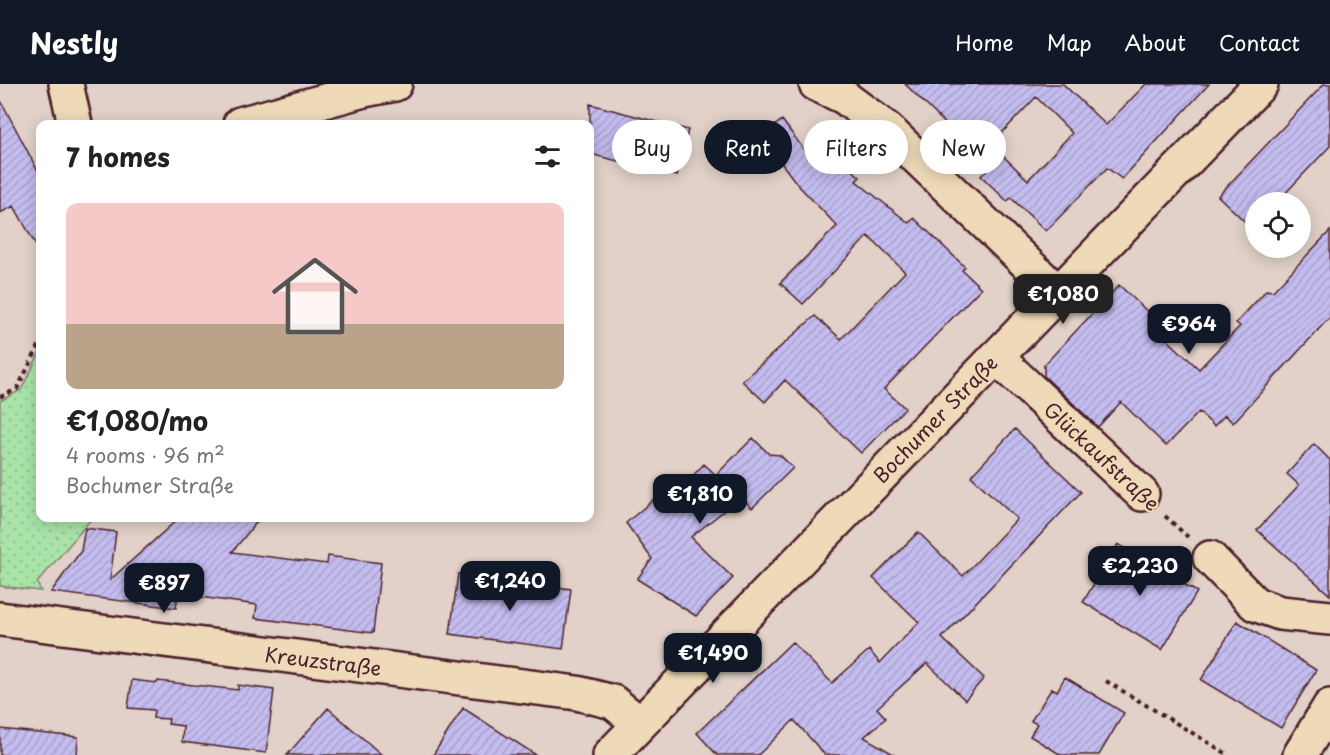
<!DOCTYPE html>
<meta charset="utf-8">
<style>
:root{--surface:#fff;--page:#f2f2f2;--text:#222;--muted:#767676;--accent:#111827}
body{margin:0;font-family:"Playpen Sans",sans-serif;background:var(--page);color:var(--text);height:100vh;display:flex;flex-direction:column;font-size:22px;white-space:nowrap}
*{box-sizing:border-box;margin:0}
p{font-size:20px;color:var(--muted)}
.icon{flex:none;width:33px;height:33px;fill:none;stroke:currentColor;stroke-width:2;stroke-linecap:round;stroke-linejoin:round}
.map{position:relative;flex:1;overflow:hidden}
.panel{position:absolute;left:36px;top:36px;width:558px;height:402px;display:flex;flex-direction:column;background:var(--surface);border-radius:12px;box-shadow:0 3px 15px #0003}
.panel>*{flex:none}
.top-card{position:absolute;left:612px;top:36px;width:570px;height:54px;display:flex;gap:12px}
.buttons{position:absolute;left:1245px;top:108px;display:grid;gap:12px}
.buttons a{display:grid;place-items:center;width:66px;height:66px;border-radius:50%;background:var(--surface);box-shadow:0 3px 15px #0003;font-size:30px}
.price{position:absolute;translate:-50% -51px;padding:0 14px;border-radius:12px;background:var(--accent);color:#fff;font-size:20px;line-height:39px;filter:drop-shadow(0 2px 3px #0008)}
.price::after{content:'';position:absolute;left:50%;top:36px;width:18px;height:14px;margin-left:-9px;background:inherit;clip-path:polygon(0 0,100% 0,50% 100%)}
.price.on{background:#222;color:#fff}
ul{padding:0;list-style:none}
li{display:grid;align-content:center;gap:12px;height:318px;padding:0 30px}
li span{display:grid;place-items:center;height:186px;border-radius:12px;color:#555}
li>.icon{margin-inline-start:auto}
span .icon{width:108px;height:108px;fill:#fffc;stroke-width:1}
li b{font-size:26px}
h2{display:flex;justify-content:space-between;align-items:center;height:72px;padding:0 30px;font-size:26px}
.chip{padding:0 21px;border-radius:27px;background:var(--surface);box-shadow:0 3px 15px #0003;font-size:21px;line-height:54px}
.chip.on{background:var(--accent);color:#fff}
header{display:flex;align-items:center;gap:36px;box-sizing:border-box;height:84px;padding:0 30px;background:var(--accent);color:#fff}
header strong{font-size:28px}
nav{display:flex;gap:33px;margin-inline-start:auto;font-size:21px}
.map>svg:first-child{display:block}
</style>
<header>
<strong>Nestly</strong>
<nav><a>Home</a><a>Map</a><a>About</a><a>Contact</a></nav>
</header>
<div class="map">
<svg width="1330" height="671" viewBox="0 0 1330 671">
<defs>
<pattern id="grass-dots" width="8" height="8" patternUnits="userSpaceOnUse" patternTransform="scale(1.5)"><rect width="8" height="8" fill="#a9e3a8"/><path d="M2 2h.1M6 6h.1" fill="none" stroke="#93c291" stroke-width="1.8" stroke-linecap="round"/></pattern>
<pattern id="building-hatch" width="6" height="6" patternUnits="userSpaceOnUse" patternTransform="scale(1.5)"><rect width="6" height="6" fill="#c3bcee"/><path d="M-1 1l2-2M0 6l6-6M5 7l2-2" fill="none" stroke="#a9a1cc"/></pattern>
</defs>
<rect width="100%" height="100%" fill="#e1d1c8"/>
<filter id="ink" filterUnits="userSpaceOnUse"><feTurbulence type="fractalNoise" baseFrequency=".0167" numOctaves="2"/><feDisplacementMap in="SourceGraphic" scale="12" xChannelSelector="R" yChannelSelector="G"/><feConvolveMatrix kernelMatrix="1 2 1 2 8 2 1 2 1" color-interpolation-filters="sRGB"/></filter>
<g filter="url(#ink)">
<path fill="url(#grass-dots)" stroke="#7a816a" stroke-width="1.5" d="M 40,268 L 40,434 L 92,434 L 37,499 L 41,507 L 0,502 L 0,317 L 21,306 Z"/>
<path fill="url(#building-hatch)" stroke="#4a1f2b" stroke-width="1.5" d="M 905,0 L 1063,0 L 1106,41 L 1146,0 L 1209,0 L 1122,95 L 1107,84 L 1046,147 L 1011,114 L 1007,117 L 981,92 L 1001,70 L 1028,96 L 1072,49 L 1036,13 L 979,73 Z
M 1324,0 L 1330,0 L 1330,62 L 1277,118 L 1256,118 L 1256,148 L 1218,112 Z
M 0,15 L 40,91 L 40,169 L 14,122 L 0,129 Z
M 590,20 L 688,46 L 677,92 L 590,70 Z
M 782,36 L 813,78 L 828,63 L 860,93 L 856,97 L 909,139 L 914,134 L 965,183 L 962,186 L 981,204 L 884,305 L 905,324 L 861,369 L 785,296 L 765,318 L 742,297 L 815,232 L 841,255 L 905,188 L 868,152 L 803,220 L 780,199 L 837,142 L 797,100 L 761,52 Z
M 1330,147 L 1330,233 L 1233,339 L 1225,331 L 1214,342 L 1199,328 L 1166,362 L 1121,318 L 1098,343 L 1044,292 L 1044,281 L 1119,201 L 1163,242 L 1158,247 L 1199,285 L 1240,242 L 1236,239 L 1261,212 L 1266,206 L 1273,207 Z
M 1015,345 L 1081,408 L 942,554 L 984,594 L 965,616 L 927,579 L 877,624 L 886,634 L 864,653 L 895,671 L 825,671 L 794,636 L 758,671 L 717,671 L 697,649 L 792,558 L 832,599 L 869,566 L 880,579 L 919,538 L 873,494 L 918,448 L 963,492 L 1017,435 L 971,392 Z
M 753,354 L 769,370 L 780,371 L 793,384 L 752,424 L 741,413 L 691,453 L 733,494 L 696,532 L 637,495 L 652,475 L 626,439 L 675,397 L 682,403 L 704,380 L 716,391 Z
M 1314,360 L 1330,376 L 1330,511 L 1257,446 L 1299,401 L 1287,390 Z
M 179,434 L 260,434 L 232,468 L 327,480 L 328,472 L 381,479 L 373,549 L 255,534 L 257,521 L 178,510 L 176,524 L 51,508 L 81,467 L 85,444 L 116,448 L 110,496 Z
M 1118,460 L 1197,508 L 1162,566 L 1083,518 Z
M 458,490 L 571,505 L 563,565 L 450,550 Z
M 1237,537 L 1316,586 L 1281,644 L 1201,596 Z
M 1065,593 L 1124,629 L 1099,671 L 1061,671 L 1030,652 L 1037,640 L 1031,637 L 1052,604 L 1057,607 Z
M 132,596 L 157,599 L 158,597 L 238,606 L 238,601 L 274,606 L 266,669 L 182,658 L 183,642 L 168,640 L 169,635 L 153,634 L 154,626 L 128,624 Z
M 328,624 L 382,671 L 287,671 Z
M 463,624 L 536,671 L 433,671 Z
M 0,645 L 78,653 L 77,671 L 0,671 Z"/>
<g fill="none" stroke-linecap="round" stroke-linejoin="round">
<g stroke="#4a1f2b" stroke-width="38">
<path id="minor" d="M 66,0 L 75,40
M 816,0 L 844,13 L 887,45 L 1058,209
M 240,40 L 364,6 L 395,0
M 996,273 L 1142,410
M 1210,474 L 1255,520 L 1280,529 L 1330,534
M 0,535 L 577,609 L 613,618 L 639,639
M 1300,671 L 1330,622"/>
</g>
<g stroke="#4a1f2b" stroke-width="38">
<path id="major" d="M 610,671 L 1261,0"/>
</g>
<path stroke="#4a1f2b" stroke-width="4" stroke-dasharray="4.5 4.5" stroke-linecap="butt" d="M 0,313 L 17,305 L 40,260
M 1165,432 L 1188,453
M 1106,597 L 1229,671"/>
<use href="#minor" stroke="#eedab8" stroke-width="33"/>
<use href="#major" stroke="#eedab8" stroke-width="33"/>
</g>
</g>
<g text-anchor="middle" dominant-baseline="central" stroke-width="4.5" stroke-linejoin="round" paint-order="stroke">
<g font-size="20" fill="#4a1f2b" stroke="#eedab8">
<text transform="translate(935 335) rotate(-46)">Bochumer Straße</text>
<text transform="translate(1102 372) rotate(43)">Glückaufstraße</text>
<text transform="translate(323 577) rotate(7)">Kreuzstraße</text>
</g>
</g>
</svg>
<div class="buttons">
<a><svg class="icon" aria-label="locate" viewBox="0 0 24 24"><circle cx="12" cy="12" r="6"/><path d="M12 2v4M12 18v4M2 12h4M18 12h4"/></svg></a>
</div>
<b class="price on" style="left:1063px;top:241px">€1,080</b>
<b class="price" style="left:1189px;top:271px">€964</b>
<b class="price" style="left:700px;top:441px">€1,810</b>
<b class="price" style="left:1140px;top:513px">€2,230</b>
<b class="price" style="left:510px;top:528px">€1,240</b>
<b class="price" style="left:164px;top:530px">€897</b>
<b class="price" style="left:713px;top:600px">€1,490</b>
<div class="top-card">
<a class="chip">Buy</a>
<a class="chip on">Rent</a>
<a class="chip">Filters</a>
<a class="chip">New</a>
</div>
<section class="panel">
<h2>7 homes<svg class="icon" aria-label="filters" viewBox="0 0 24 24"><path d="M4 7h16M4 17h16"/><circle cx="9" cy="7" r="2"/><circle cx="15" cy="17" r="2"/></svg></h2>
<ul>
<li><span style="background:linear-gradient(#f6c9c9 65%,#b9a48a 0)"><svg class="icon" aria-label="home" viewBox="0 0 24 24"><path d="M3 11l9-7 9 7M6 9v11h12V9"/></svg></span><div><b>€1,080/mo</b><p>4 rooms · 96 m²</p><p>Bochumer Straße</p></div></li>
</ul>
</section>
</div>
